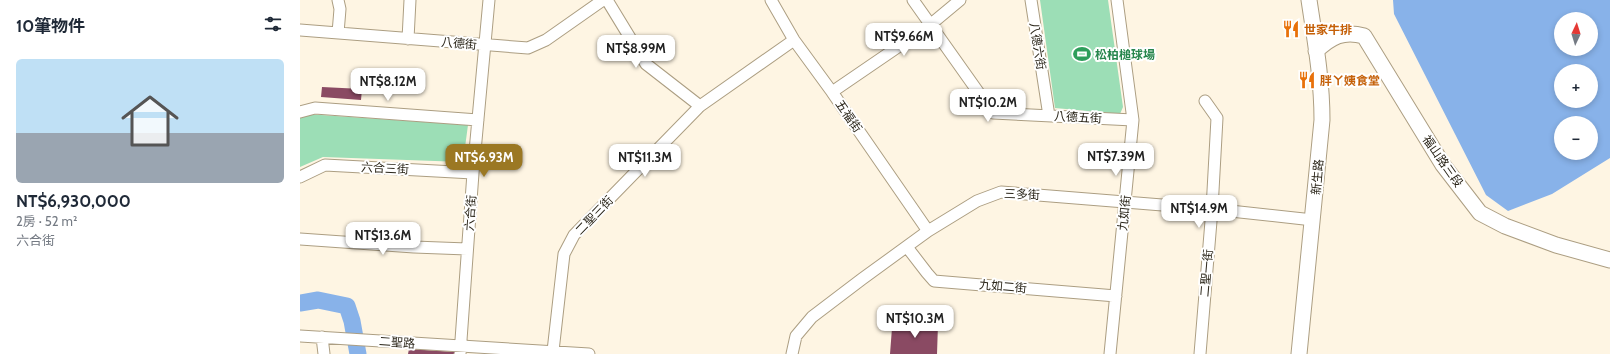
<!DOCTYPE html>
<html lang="zh-TW">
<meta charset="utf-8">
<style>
:root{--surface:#fff;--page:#f6f6f7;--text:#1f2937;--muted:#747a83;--line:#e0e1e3;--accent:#9b7823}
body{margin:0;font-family:Cabin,"Noto Sans TC",sans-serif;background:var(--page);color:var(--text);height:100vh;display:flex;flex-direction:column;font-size:15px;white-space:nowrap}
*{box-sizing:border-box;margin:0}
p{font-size:13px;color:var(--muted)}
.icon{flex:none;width:22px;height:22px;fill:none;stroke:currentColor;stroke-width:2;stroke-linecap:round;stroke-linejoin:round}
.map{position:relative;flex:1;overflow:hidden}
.side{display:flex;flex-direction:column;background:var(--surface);width:300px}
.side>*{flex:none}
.needle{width:26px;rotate:4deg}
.fabs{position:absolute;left:1254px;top:12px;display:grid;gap:8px}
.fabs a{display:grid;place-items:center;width:44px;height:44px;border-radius:50%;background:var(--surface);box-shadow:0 2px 6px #0003;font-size:20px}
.price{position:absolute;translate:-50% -34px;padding:0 9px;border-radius:8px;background:#fff;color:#222;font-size:13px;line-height:26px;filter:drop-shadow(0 1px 2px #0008)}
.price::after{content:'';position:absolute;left:50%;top:24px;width:12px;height:9px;margin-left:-6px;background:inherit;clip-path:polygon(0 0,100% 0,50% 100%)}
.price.selected{background:var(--accent);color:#fff}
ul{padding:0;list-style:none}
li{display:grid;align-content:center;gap:8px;height:212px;padding:0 16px}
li+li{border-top:1px solid var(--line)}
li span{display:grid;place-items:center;height:124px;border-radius:6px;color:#555}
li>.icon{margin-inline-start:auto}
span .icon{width:72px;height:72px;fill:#fffc;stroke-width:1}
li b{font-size:17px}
h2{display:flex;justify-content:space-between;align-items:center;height:48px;padding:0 16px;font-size:17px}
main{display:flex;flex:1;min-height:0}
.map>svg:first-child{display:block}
</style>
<main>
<section class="side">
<h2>10筆物件<svg class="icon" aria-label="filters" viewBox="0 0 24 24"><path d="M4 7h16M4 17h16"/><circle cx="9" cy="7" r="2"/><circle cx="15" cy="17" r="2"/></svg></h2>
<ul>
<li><span style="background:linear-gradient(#bfe0f5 60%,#9aa5b1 0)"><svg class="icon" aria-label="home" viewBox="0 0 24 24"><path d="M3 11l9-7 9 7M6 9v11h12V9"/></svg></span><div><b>NT$6,930,000</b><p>2房 · 52 m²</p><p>六合街</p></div></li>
</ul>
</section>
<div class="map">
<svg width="1310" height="354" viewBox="0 0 1310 354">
<rect width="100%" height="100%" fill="#fef5e3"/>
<path fill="#9cdeb6" d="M 740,0 L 808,0 L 823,107 L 820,114 L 755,108 Z
M 6,114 L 168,125 L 163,162 L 23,157 L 0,167 L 0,118 Z"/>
<path fill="#88b2e9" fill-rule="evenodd" d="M 1093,0 L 1310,0 L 1310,158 L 1252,194 L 1208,211 L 1186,195 L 1094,14 ZM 1261,19 L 1291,19 L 1291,49 L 1261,49 ZM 1261,71 L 1291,71 L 1291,101 L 1261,101 ZM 1261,123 L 1291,123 L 1291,153 L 1261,153 Z"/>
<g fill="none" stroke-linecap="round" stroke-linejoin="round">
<path stroke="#88b2e9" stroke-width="17" d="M 0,303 L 18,300 L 47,306 L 52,321 L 58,354"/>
</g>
<path fill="#8a4a63" d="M 22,87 L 62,89 L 61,100 L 21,97 Z
M 610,322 L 638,324 L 637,354 L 590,354 L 592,328 Z
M 109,349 L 156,352 L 156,354 L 108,354 Z"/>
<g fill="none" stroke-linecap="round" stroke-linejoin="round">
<g stroke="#ac9e82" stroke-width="13">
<path id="street" d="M 307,0 L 346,64 L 400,106
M 471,0 L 494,40 L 532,92 L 628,231
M 613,0 L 693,113 L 833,120
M 731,0 L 749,116
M 0,30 L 228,48 L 246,40 L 303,0
M 38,33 L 40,9 L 38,0
M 108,39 L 110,0
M 532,92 L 630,25 L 660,0
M 0,112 L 15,108 L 178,120
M 0,177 L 25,165 L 173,173
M 0,239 L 114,247 L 167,249
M 607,247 L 627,273 L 634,281 L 816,296
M 0,336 L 289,354
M 22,337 L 24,354
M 253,351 L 264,254 L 274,235 L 400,106 L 494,40
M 160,354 L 173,173 L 189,0
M 492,354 L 496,336 L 512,317 L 562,279 L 628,231 L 677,201 L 701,192 L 912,209 L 1013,220
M 810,354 L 833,120 L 817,0
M 900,354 L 912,209 L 917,118 L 905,101"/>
</g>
<g stroke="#ac9e82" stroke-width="17">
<path id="secondary" d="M 1016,51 C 1031,37 1043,30 1064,36 L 1143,165 L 1180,213 L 1205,226 L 1256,245 L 1310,260
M 999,354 L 1022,120 C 1022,79 1015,40 1009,0"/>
</g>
<use href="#street" stroke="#fff" stroke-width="11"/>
<use href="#secondary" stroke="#fff" stroke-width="15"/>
</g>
<defs>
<g id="restaurant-bare" transform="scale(1.38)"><path d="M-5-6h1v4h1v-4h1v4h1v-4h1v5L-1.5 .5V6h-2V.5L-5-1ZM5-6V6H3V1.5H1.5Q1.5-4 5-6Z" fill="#e8710a" stroke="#fff" stroke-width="2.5" paint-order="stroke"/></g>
<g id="stadium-bare" transform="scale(1.38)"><path d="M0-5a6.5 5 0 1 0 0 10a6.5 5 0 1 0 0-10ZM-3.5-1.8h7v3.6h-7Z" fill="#2e9e5b" stroke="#fff" stroke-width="2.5" paint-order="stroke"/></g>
</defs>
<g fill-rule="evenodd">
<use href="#restaurant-bare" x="991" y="29"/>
<use href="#stadium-bare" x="782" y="54"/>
<use href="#restaurant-bare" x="1007" y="80"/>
</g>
<g text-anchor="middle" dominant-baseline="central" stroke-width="4" stroke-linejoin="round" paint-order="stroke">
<g font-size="12" font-weight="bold" fill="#c56008" stroke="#fff" text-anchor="start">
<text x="1004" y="29">世家牛排</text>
<text x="1020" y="80">胖ㄚ姨食堂</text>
</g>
<g font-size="12" fill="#2a2519" stroke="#fff">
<text transform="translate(159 43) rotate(5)">八德街</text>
<text transform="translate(738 46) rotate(81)">八德六街</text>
<text transform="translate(549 116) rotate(55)">五福街</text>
<text transform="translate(778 117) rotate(3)">八德五街</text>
<text transform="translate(1143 161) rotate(55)">福山路三段</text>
<text transform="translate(85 168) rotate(3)">六合三街</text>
<text transform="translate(1017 177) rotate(-85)">新生路</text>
<text transform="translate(722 194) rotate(2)">三多街</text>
<text transform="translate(170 213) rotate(-86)">六合街</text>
<text transform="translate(824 213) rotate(-84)">九如街</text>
<text transform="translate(294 215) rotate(-46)">二聖三街</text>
<text transform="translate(906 273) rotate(-85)">二聖一街</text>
<text transform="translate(703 286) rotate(5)">九如二街</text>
<text transform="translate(97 342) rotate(4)">二聖路</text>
</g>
<g font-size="12" font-weight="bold" fill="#27864d" stroke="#fff" text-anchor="start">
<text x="795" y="54">松柏槌球場</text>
</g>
</g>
</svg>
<div class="fabs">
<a><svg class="needle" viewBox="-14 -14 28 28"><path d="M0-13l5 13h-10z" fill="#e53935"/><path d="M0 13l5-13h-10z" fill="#747a83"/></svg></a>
<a>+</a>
<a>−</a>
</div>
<b class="price" style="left:604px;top:57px">NT$9.66M</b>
<b class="price" style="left:336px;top:69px">NT$8.99M</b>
<b class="price" style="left:88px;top:102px">NT$8.12M</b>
<b class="price" style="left:688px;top:123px">NT$10.2M</b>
<b class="price" style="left:816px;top:177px">NT$7.39M</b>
<b class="price selected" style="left:184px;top:178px">NT$6.93M</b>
<b class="price" style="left:345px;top:178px">NT$11.3M</b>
<b class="price" style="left:899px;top:229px">NT$14.9M</b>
<b class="price" style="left:83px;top:256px">NT$13.6M</b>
<b class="price" style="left:615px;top:339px">NT$10.3M</b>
</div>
</main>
